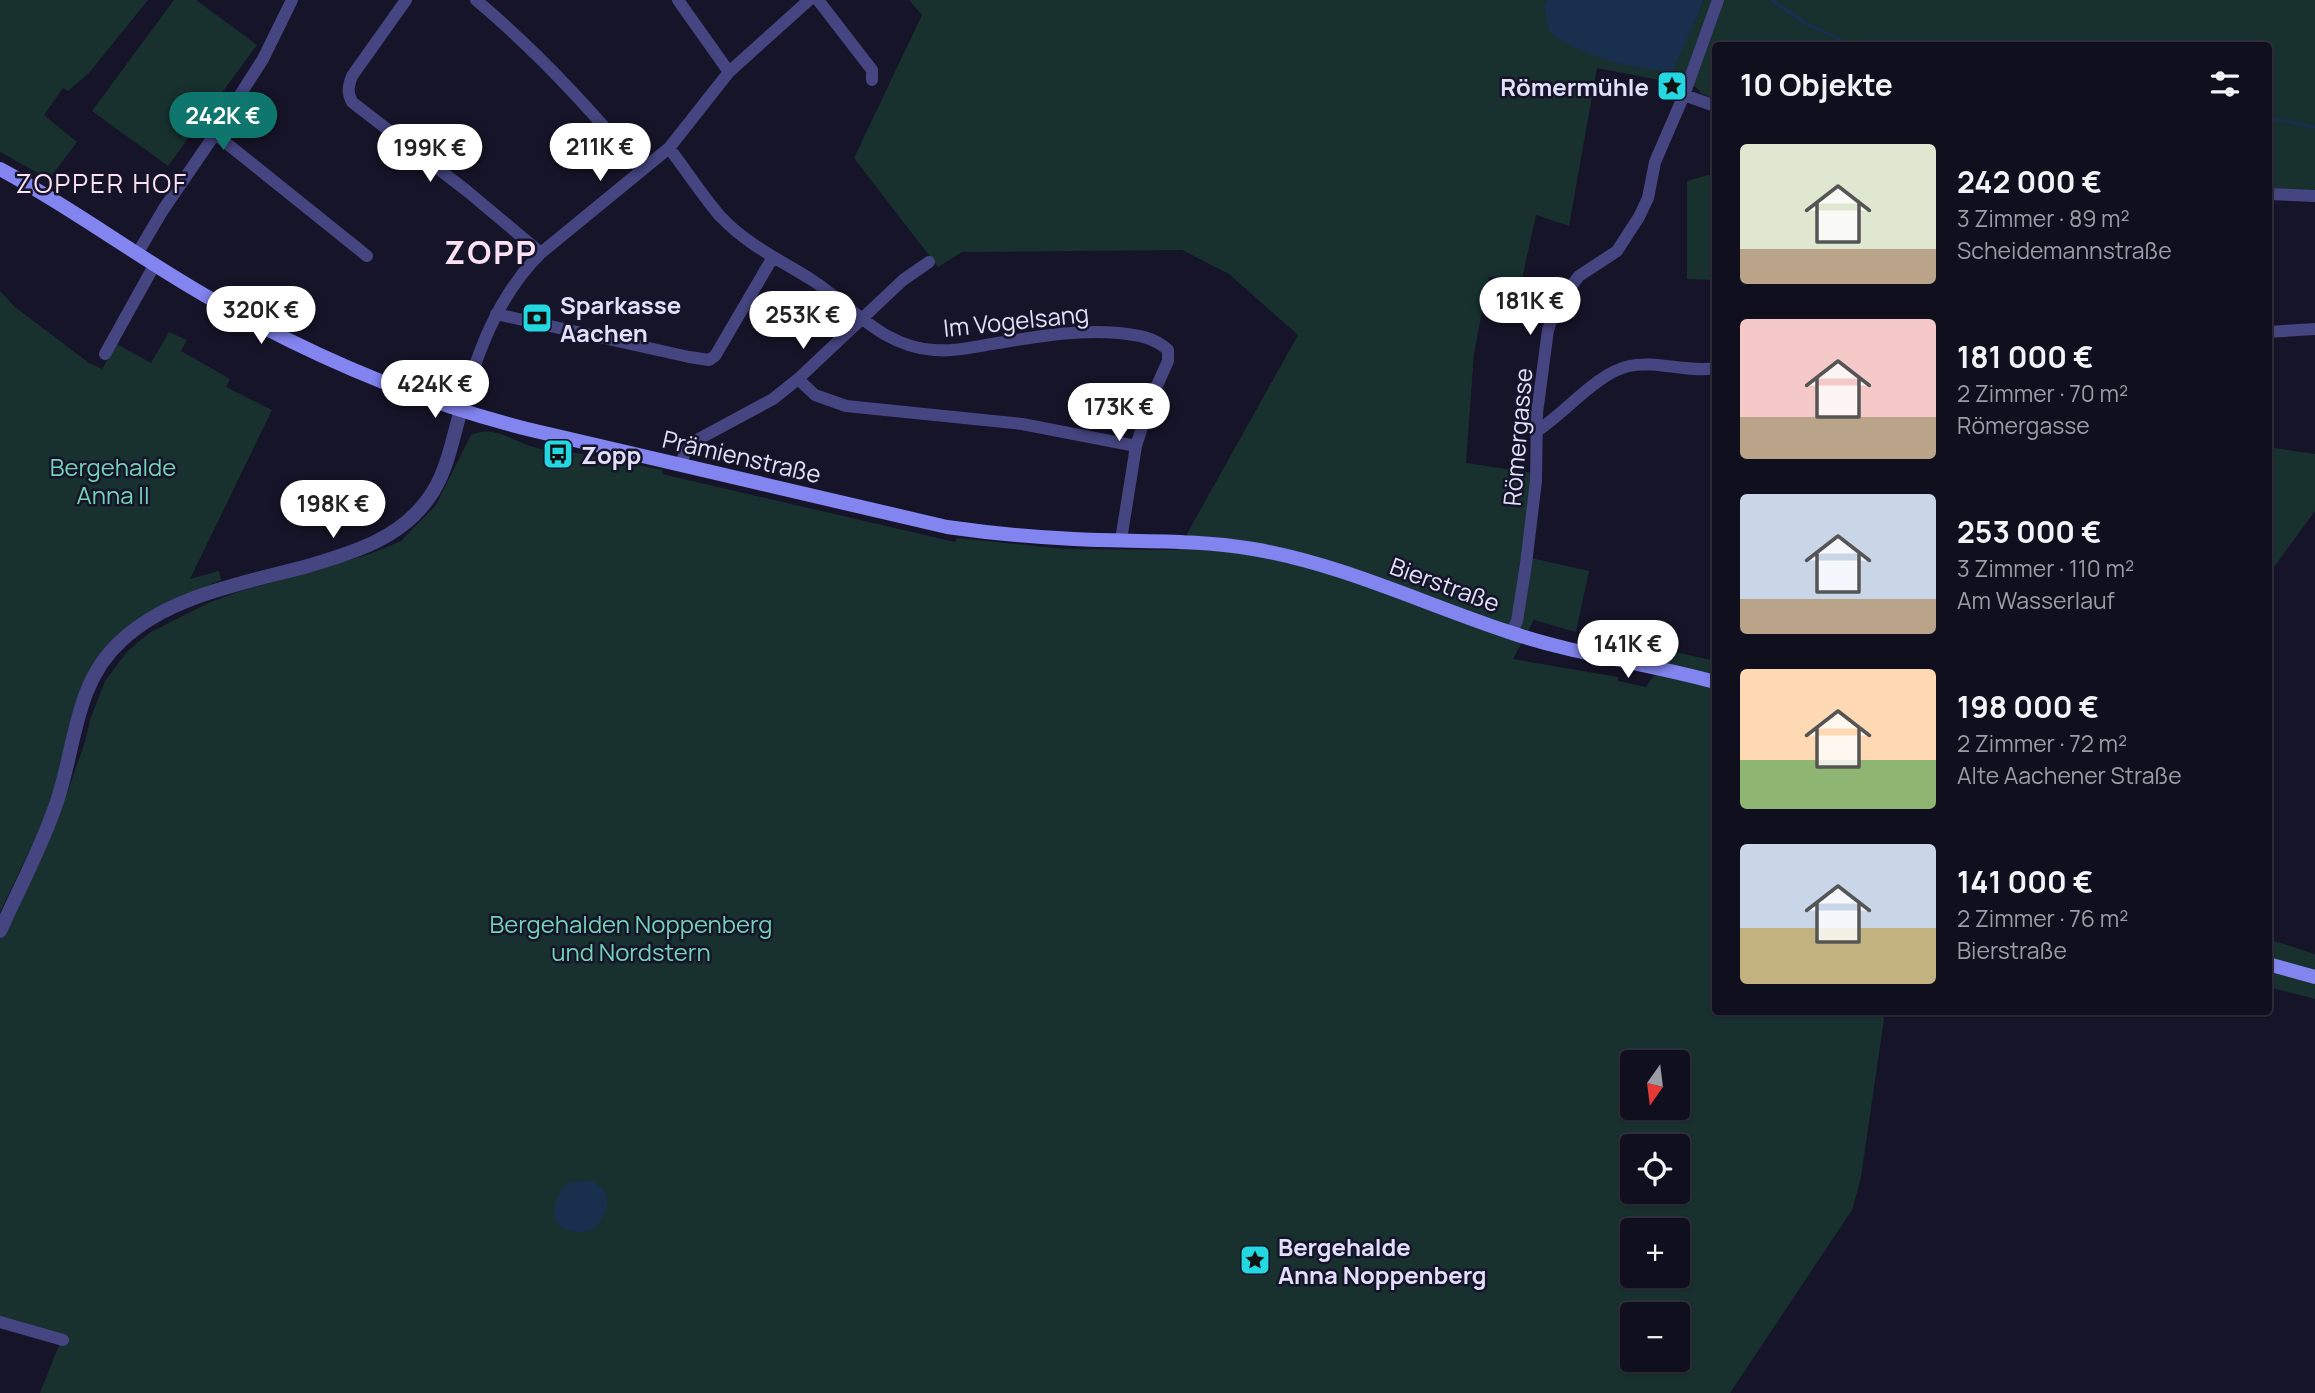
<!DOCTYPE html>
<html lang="de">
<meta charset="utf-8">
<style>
:root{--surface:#100f1e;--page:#191827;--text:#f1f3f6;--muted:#9c9ca4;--line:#302f3c;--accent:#0f766e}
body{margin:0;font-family:Manrope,sans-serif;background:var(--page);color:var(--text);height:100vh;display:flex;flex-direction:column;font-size:26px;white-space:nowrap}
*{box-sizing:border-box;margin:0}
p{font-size:23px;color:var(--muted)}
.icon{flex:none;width:38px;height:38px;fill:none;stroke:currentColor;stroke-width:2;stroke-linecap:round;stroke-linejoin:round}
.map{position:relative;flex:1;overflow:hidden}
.panel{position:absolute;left:1712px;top:42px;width:560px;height:973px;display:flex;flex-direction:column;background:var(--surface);border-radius:7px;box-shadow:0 2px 5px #0004,0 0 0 2px var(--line)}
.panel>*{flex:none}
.needle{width:46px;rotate:194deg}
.controls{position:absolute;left:1620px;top:1050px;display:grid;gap:14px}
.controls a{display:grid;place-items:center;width:70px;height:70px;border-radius:7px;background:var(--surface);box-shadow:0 2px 5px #0004,0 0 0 2px var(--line);font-size:35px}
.price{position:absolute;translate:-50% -60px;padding:0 16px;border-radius:24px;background:#fff;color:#222;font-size:23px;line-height:46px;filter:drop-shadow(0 2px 4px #0008)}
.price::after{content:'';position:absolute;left:50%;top:42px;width:21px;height:16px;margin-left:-10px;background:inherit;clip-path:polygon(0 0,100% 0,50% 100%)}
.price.on{background:var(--accent);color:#fff}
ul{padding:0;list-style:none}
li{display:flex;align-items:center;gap:21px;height:175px;padding:0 28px}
li span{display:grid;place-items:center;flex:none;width:196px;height:140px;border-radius:7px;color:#555}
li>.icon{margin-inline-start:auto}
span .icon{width:84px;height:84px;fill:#fffc;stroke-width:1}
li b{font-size:30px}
h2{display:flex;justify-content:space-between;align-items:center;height:84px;padding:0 28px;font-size:30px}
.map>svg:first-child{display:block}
</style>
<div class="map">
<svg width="2315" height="1393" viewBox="0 0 2315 1393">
<rect width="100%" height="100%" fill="#161428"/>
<path fill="#18312f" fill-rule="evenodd" d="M 0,0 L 148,0 L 89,73 L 68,91 L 63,88 L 44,115 L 77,142 L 49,179 L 0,152 Z
M 174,0 L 196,0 L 257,45 L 168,166 L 92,111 Z
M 909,0 L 1548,0 L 1545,5 L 1700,10 L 1703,0 L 2315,0 L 2315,193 L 2268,189 L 2268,46 L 1715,46 L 1715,99 L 1702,94 L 1696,87 L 1597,68 L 1569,226 L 1536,215 L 1522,279 L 1489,277 L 1474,353 L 1466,463 L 1540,474 L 1531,558 L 1589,571 L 1576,632 L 1534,620 L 1513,659 L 1618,677 L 1618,681 L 1646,687 L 1671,651 L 1715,661 L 1715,1012 L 1885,1012 L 1861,1177 L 1852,1210 L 1730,1393 L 40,1393 L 63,1335 L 0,1317 L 0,940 L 59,816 L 84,745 L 91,717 L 105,681 L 127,652 L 138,642 L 151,632 L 208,603 L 238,592 L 370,554 L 401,541 L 436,505 L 471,435 C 493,424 513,441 533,447 C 546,451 558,450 571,452 C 602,458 632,464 663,470 L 662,474 L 955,542 L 957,538 L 1066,549 L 1178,550 L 1298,335 L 1229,274 L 1182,250 L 962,252 L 938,267 L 854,158 L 922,15 ZM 1633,1062 L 1678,1062 L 1678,1108 L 1633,1108 ZM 1633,1146 L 1678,1146 L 1678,1192 L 1633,1192 ZM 1633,1230 L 1678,1230 L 1678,1276 L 1633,1276 ZM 1633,1314 L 1678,1314 L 1678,1360 L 1633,1360 Z
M 1715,173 L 1715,280 L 1687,279 L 1687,181 Z
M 0,291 L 15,307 L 89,363 L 102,369 L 117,344 L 151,363 L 169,332 L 187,340 L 181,351 L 230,379 L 226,387 L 272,410 L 190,579 L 219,571 L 221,580 L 170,602 L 114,640 L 49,810 L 0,912 Z
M 2268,447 L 2315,454 L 2315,511 L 2268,575 Z
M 2268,939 L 2315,954 L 2315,999 L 2268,987 Z"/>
<path fill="#182f4d" d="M 1548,0 L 1703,0 L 1700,10 L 1672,72 C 1628,67 1586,59 1549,32 L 1544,5 Z
M 589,1180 C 616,1191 609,1212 594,1230 C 588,1231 581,1232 576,1232 C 544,1229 552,1199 567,1183 Z"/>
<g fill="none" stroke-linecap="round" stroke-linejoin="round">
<path stroke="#182f4d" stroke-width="3.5" d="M 1771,0 L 1807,24 L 1854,46
M 2268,118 L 2315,127"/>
<path stroke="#454581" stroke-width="12" d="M 406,0 L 352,76 C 348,87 347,92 352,102 L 467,191 L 541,253
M 476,0 C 537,51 590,108 641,170
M 678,0 L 729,72
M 818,0 L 872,70 L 872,80
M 1684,95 L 1715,106
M 215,134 L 367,256
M 669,148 C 686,170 702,195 720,216 C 746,244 780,260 812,280 C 852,306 882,347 934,350 C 953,352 973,347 992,344 C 1035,337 1075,329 1119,333 C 1137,335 1154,337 1168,350 L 1168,361 L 1151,399 L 1136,446 L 1121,540
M 2268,194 L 2315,196
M 137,254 L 163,210 L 215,134 L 263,59 L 292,0
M 496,314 L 689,357 L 709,360 L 715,356 L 773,257
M 2268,332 L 2315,329
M 105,354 L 155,264
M 798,379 L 815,395 L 846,406 L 1022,424 L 1136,446
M 461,410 C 477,353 498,295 541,253 L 669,148 L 729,72 L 809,0
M 1537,431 C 1565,413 1597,373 1629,366 C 1657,360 1687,373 1715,368
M 680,465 L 686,451 L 695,441 L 773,399 L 798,379 L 903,280 L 929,262
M 1511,633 L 1517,621 L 1526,564 L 1536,481 L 1537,413 L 1548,330 L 1556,306 L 1569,289 L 1579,276 L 1617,251 L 1639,217 L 1648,198 L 1655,162 L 1684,95 L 1718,0
M 0,1322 L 63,1340"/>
<path stroke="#454581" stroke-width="14" d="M 0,931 C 18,891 39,852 54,810 C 76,753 72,685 121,641 C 171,594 247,583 311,565 C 355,552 400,538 428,499 C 447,474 452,440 461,410"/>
<path stroke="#8284ef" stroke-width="14" d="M 0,169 C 73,208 140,259 213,300 C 312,356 416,401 527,429 L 947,527 C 989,533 1031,537 1074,539 C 1133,542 1194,539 1253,549 C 1342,564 1424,604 1509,632 C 1576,655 1647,663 1715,682
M 2268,964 L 2315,977"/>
</g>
<defs>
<g id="sight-square" transform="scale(1.575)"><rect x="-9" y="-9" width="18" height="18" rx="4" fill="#24d8e2" stroke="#161428"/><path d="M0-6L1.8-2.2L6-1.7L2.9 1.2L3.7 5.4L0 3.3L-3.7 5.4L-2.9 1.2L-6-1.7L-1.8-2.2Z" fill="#111"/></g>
<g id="bank-square" transform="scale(1.575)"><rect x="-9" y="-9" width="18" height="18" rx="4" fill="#24d8e2" stroke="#161428"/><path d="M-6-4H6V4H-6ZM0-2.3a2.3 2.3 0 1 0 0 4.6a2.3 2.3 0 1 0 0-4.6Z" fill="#111"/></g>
<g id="bus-square" transform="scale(1.575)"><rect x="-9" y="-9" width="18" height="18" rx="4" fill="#24d8e2" stroke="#161428"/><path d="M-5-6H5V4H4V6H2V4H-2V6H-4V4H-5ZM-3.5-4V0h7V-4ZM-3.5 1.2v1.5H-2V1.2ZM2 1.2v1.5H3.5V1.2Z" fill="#111"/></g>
</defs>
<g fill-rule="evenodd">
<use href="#sight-square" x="1672" y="86"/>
<use href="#bank-square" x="537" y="318"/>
<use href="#bus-square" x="558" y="454"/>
<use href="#sight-square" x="1255" y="1260"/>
</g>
<g text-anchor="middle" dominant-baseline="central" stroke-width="5" stroke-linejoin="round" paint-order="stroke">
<g font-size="24" font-weight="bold" fill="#e1dffb" stroke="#161428" text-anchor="start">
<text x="1649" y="86" text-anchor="end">Römermühle</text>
<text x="560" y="304">Sparkasse<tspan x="560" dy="28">Aachen</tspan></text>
<text x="581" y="454">Zopp</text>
<text x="1278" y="1246">Bergehalde<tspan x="1278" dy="28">Anna Noppenberg</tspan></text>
</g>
<g font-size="24" fill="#e1dffb" stroke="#161428">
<text transform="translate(1016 320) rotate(-6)">Im Vogelsang</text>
<text transform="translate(1517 437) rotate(-85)">Römergasse</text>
<text transform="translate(742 456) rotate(13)">Prämienstraße</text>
<text transform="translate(1445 584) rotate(20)">Bierstraße</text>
</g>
<g font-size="24" fill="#73d3b6" stroke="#161428">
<text x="113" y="466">Bergehalde<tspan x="113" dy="28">Anna II</tspan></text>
<text x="631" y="923">Bergehalden Noppenberg<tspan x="631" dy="28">und Nordstern</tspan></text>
</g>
<g font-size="26" letter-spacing="2" fill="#fbe1f3" stroke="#161428">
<text x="102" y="183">ZOPPER HOF</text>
</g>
<g font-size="32" font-weight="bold" letter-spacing="2" fill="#fbe1f3" stroke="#161428">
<text x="491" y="252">ZOPP</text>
</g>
</g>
</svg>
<div class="controls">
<a><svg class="needle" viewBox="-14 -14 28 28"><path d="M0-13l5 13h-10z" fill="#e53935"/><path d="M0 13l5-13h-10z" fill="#9c9ca4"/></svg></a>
<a><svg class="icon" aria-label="locate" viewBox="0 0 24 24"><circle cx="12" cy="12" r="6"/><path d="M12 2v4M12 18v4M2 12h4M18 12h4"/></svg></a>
<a>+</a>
<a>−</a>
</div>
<b class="price on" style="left:223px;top:152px">242K €</b>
<b class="price" style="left:600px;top:183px">211K €</b>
<b class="price" style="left:430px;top:184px">199K €</b>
<b class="price" style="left:1530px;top:337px">181K €</b>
<b class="price" style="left:261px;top:346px">320K €</b>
<b class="price" style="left:803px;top:351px">253K €</b>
<b class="price" style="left:435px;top:420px">424K €</b>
<b class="price" style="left:1119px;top:443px">173K €</b>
<b class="price" style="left:333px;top:540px">198K €</b>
<b class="price" style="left:1628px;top:680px">141K €</b>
<section class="panel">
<h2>10 Objekte<svg class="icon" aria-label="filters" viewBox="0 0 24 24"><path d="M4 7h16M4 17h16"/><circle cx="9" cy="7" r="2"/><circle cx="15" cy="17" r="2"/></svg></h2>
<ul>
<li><span style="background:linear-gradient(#dfe7d0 75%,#b9a48a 0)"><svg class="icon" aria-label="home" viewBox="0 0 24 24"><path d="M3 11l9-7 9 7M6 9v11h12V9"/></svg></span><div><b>242 000 €</b><p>3 Zimmer · 89 m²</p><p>Scheidemannstraße</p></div></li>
<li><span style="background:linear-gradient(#f6c9c9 70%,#b9a48a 0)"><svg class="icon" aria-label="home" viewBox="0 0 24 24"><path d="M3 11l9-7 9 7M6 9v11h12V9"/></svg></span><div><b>181 000 €</b><p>2 Zimmer · 70 m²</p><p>Römergasse</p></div></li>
<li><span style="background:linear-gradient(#c9d6e8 75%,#b9a48a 0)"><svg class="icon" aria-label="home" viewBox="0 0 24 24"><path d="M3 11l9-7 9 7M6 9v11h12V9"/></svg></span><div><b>253 000 €</b><p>3 Zimmer · 110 m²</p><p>Am Wasserlauf</p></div></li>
<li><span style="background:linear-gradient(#ffd9b3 65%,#8fb573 0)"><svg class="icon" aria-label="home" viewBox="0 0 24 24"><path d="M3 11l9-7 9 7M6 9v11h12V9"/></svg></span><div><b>198 000 €</b><p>2 Zimmer · 72 m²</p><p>Alte Aachener Straße</p></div></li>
<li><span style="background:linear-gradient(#c9d6e8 60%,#c2b280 0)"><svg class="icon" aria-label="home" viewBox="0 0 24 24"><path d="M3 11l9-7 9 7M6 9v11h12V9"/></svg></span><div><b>141 000 €</b><p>2 Zimmer · 76 m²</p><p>Bierstraße</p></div></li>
</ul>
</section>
</div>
